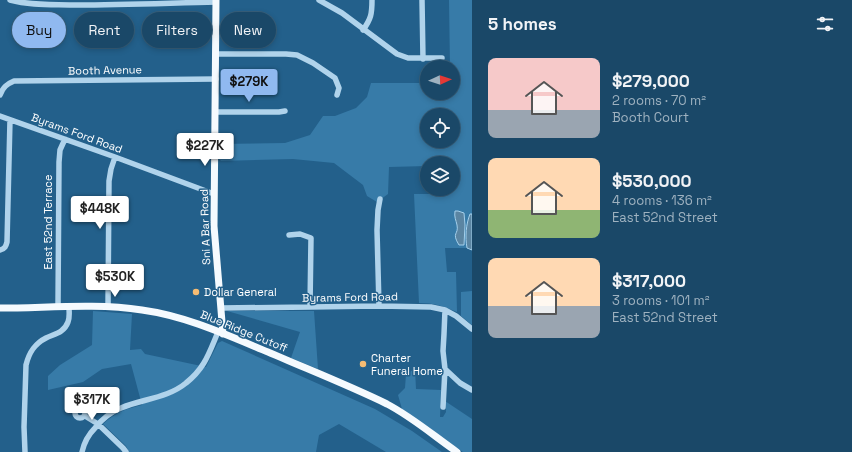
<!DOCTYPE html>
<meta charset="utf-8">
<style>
:root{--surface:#1a4868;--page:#234f6e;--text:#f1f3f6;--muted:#9fb2c0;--line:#38607c;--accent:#90b9f0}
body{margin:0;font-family:"Space Grotesk",sans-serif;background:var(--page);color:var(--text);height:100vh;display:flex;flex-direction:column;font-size:15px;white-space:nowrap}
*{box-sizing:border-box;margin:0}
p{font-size:13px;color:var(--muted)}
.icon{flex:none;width:22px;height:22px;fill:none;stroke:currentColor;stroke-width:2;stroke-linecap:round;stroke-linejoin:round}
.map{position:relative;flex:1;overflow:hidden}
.side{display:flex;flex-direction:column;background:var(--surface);width:380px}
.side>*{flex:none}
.top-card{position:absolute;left:12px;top:12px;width:380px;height:36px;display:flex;gap:8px}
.needle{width:26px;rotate:87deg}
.fabs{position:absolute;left:420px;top:60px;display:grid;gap:8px}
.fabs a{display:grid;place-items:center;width:40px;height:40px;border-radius:50%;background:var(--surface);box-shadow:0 2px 6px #0003,0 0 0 1px var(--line);font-size:20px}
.price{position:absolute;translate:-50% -34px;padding:0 9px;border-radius:4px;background:#fff;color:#222;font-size:13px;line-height:26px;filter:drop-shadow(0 1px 2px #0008)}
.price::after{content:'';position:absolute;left:50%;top:24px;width:12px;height:9px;margin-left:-6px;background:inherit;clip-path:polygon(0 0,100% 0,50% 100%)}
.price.on{background:var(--accent);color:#111}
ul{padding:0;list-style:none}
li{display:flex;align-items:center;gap:12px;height:100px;padding:0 16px}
li span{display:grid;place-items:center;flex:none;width:112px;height:80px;border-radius:8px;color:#555}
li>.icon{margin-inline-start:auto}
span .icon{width:48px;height:48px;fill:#fffc;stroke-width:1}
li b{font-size:17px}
h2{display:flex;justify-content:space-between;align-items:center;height:48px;padding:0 16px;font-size:17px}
.tag{padding:0 14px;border-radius:18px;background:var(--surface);box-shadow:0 2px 6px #0003,0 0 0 1px var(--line);font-size:14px;line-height:36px}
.tag.on{background:var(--accent);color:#111}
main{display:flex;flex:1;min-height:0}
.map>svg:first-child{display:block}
</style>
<main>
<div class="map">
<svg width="472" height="452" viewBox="0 0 472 452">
<rect width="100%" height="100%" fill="#23608b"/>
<path fill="#377ba8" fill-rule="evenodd" d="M 449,0 L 472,0 L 472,214 L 470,214 C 466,224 465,237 467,248 L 445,248 L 447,272 L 456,272 L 457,312 C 443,306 434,303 419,303 L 414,194 L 432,194 L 432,189 L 453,189 L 453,163 L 427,163 L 427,166 L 389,167 L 388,194 L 377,202 L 367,196 L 363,185 L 334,163 L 293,159 L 221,161 L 218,158 L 217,144 L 285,143 L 310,135 L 323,116 L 335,116 L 356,108 L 367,97 L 371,83 L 427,83 L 427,93 L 453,93 L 453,67 L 450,67 ZM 427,115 L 453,115 L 453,141 L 427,141 Z
M 472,291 L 472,325 L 461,316 L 461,292 Z
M 93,311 L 132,314 L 130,350 L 141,349 L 145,354 L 206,367 L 218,343 L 222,341 L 375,409 L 412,431 L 442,452 L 386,452 L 339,424 L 319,435 L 316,452 L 129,452 L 126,446 L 103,424 C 116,412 126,409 142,405 L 131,364 L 102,369 L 83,382 L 48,390 L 48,376 L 60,365 L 92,345 Z
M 227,311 L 314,311 L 318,369 L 291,358 L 300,332 Z
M 415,369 L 416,389 L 441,390 L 440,417 L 443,417 L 446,412 L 445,401 L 472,419 L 472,452 L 463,452 L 402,409 L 398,395 L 405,388 L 406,374 Z"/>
<path fill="#5b85a2" stroke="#a4d0ec" d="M 455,211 L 458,211 L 464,213 L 465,225 L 464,245 L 459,245 C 451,232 459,235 457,225 C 456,220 454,217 455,211 Z
M 470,214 L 472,214 L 472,250 L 467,248 C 465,237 466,224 470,214 Z"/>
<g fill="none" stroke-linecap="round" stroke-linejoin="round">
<path stroke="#b0d3eb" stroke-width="5.5" d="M 10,0 C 32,6 55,4 77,5 C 124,5 170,3 216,2
M 319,0 L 342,13 L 397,54 L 408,58 L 442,58
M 422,0 L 423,59
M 363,30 C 371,19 372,14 372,0
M 216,54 L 286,54 L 297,55 L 313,63 L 335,78 L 339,88 L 337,95
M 0,95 C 3,87 7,84 14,81 L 216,79
M 216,112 L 279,112 L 285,111
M 0,116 L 115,157 L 214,194
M 289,235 L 300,234 L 311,238 L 310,307
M 0,250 C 5,249 6,246 7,242 L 10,120
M 58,306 L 59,162 L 60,150 L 65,139
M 379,306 L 377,230 L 378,210 L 380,199
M 108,307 L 109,181 L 111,169 L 115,157
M 221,308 L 310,307 L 379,306 L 431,307 L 445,310 L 456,316 L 472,329
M 445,369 L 460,383 L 472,390
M 443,407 L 445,369 L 443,351 L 444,334 L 445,310
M75 413a5 5 0 1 1 10 0a5 5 0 1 1-10 0Z
M 85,416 L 98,424 L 123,448 L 126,452
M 25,452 L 24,427 L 26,365 C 29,353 34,344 46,338 C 54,334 64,333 68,322 C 70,317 69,312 69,307
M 82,452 C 84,443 88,435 95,428 C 102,419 111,412 121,408 C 142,399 168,398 186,383 C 205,368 209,353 218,332"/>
<path stroke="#f5fafe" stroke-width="7" d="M 216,0 L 214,226 L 223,334
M 0,308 C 47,308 95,303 142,310 C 186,316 227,335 268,352 C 307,369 348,385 387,404 C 412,417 434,436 457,452"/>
</g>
<g fill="#f6bc73" stroke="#23608b" stroke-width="1.5">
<circle cx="196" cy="292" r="4"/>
<circle cx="363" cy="364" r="4"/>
</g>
<g text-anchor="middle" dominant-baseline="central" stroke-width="3" stroke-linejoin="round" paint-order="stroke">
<g font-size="11" fill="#fff" stroke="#23608b">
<text transform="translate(105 70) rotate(-1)">Booth Avenue</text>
<text transform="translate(77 133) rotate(20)">Byrams Ford Road</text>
<text transform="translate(48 222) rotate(-90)">East 52nd Terrace</text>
<text transform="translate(205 227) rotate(-92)">Sni A Bar Road</text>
<text transform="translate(350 297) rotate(-1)">Byrams Ford Road</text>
<text transform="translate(244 331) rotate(22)">Blue Ridge Cutoff</text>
</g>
<g font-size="11" fill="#fff" stroke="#23608b" text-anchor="start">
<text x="204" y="292">Dollar General</text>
<text x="371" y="358">Charter<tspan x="371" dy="13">Funeral Home</tspan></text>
</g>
</g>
</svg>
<div class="fabs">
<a><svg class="needle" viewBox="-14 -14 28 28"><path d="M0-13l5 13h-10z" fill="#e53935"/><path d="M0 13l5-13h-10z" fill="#9fb2c0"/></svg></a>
<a><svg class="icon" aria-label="locate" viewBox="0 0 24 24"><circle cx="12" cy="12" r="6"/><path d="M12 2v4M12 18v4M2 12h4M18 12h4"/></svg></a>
<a><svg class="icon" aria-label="layers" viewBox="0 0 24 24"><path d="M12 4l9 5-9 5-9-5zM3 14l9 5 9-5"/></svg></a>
</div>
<b class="price on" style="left:249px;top:103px">$279K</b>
<b class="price" style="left:205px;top:167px">$227K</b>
<b class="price" style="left:100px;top:230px">$448K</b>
<b class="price" style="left:115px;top:298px">$530K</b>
<b class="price" style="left:92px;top:421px">$317K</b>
<div class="top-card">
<a class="tag on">Buy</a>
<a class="tag">Rent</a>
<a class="tag">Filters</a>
<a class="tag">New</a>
</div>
</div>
<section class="side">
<h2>5 homes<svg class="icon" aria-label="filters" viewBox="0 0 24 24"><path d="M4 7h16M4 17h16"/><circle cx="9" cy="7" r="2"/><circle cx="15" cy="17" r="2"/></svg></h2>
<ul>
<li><span style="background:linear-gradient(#f6c9c9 65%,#9aa5b1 0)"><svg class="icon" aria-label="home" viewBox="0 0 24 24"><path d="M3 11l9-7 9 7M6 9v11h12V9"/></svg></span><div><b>$279,000</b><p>2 rooms · 70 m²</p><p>Booth Court</p></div></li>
<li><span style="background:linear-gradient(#ffd9b3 65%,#8fb573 0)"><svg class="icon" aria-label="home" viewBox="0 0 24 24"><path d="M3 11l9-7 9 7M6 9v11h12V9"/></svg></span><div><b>$530,000</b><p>4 rooms · 136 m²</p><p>East 52nd Street</p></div></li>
<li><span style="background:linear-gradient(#ffd9b3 60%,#9aa5b1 0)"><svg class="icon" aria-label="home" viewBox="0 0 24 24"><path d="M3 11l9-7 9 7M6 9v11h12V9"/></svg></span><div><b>$317,000</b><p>3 rooms · 101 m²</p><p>East 52nd Street</p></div></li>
</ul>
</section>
</main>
